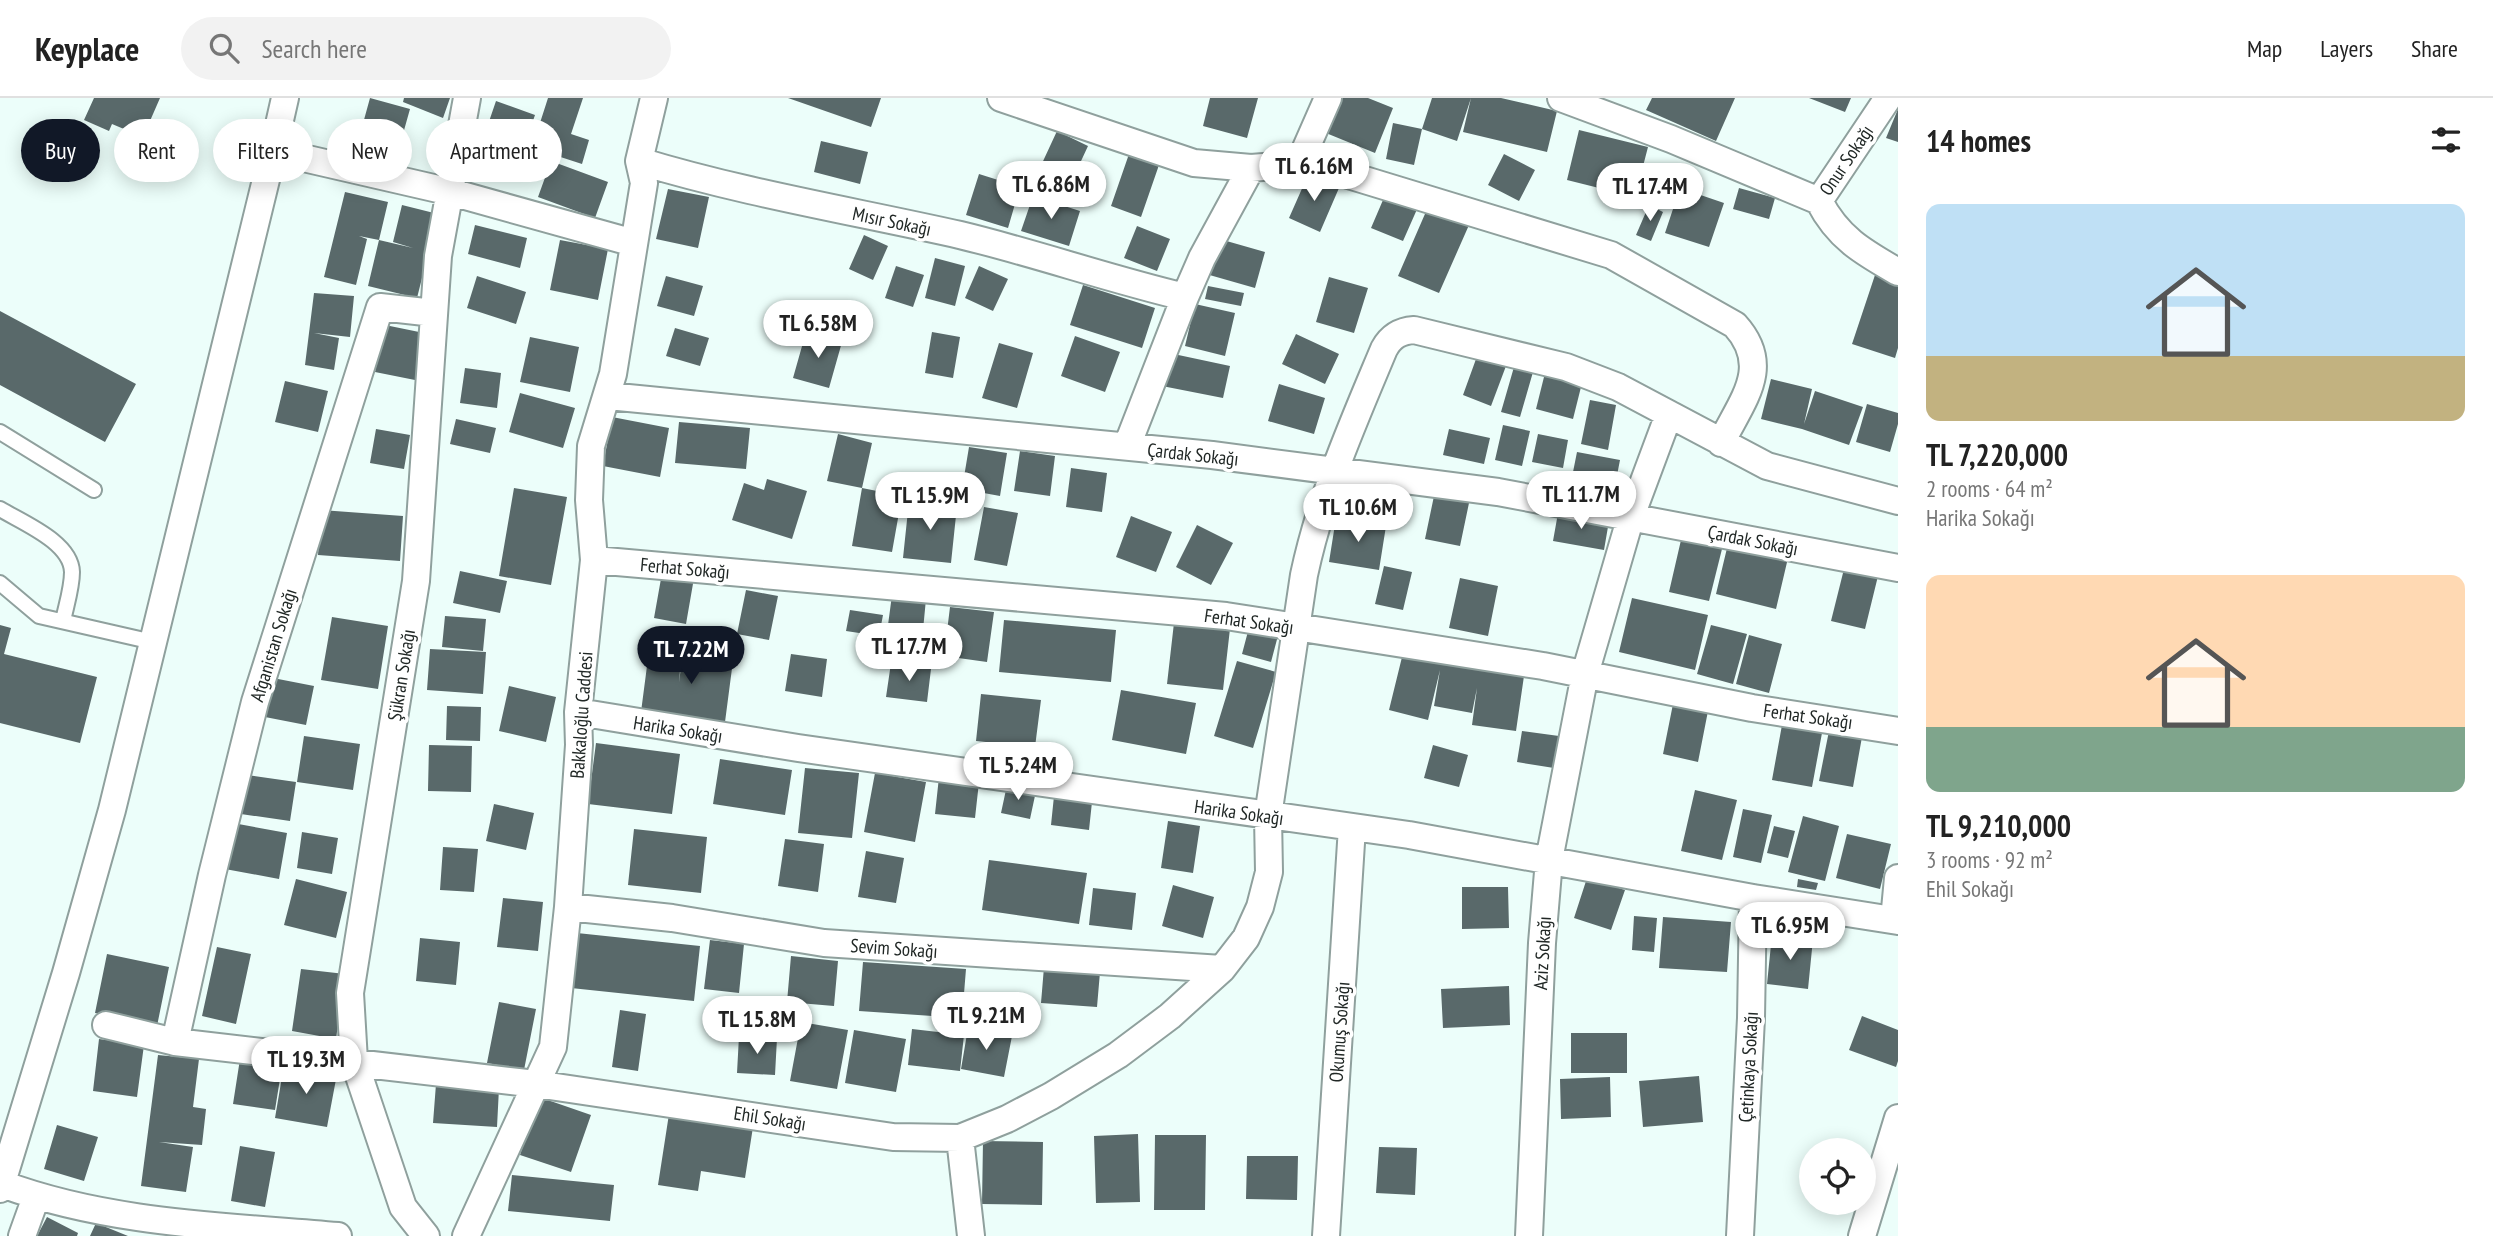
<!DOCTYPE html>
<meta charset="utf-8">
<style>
:root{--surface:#fff;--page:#f2f2f2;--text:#222;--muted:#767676;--line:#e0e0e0;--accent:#111827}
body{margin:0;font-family:"PT Sans Narrow",sans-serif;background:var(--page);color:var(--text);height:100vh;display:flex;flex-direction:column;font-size:26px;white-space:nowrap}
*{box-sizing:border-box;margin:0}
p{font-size:23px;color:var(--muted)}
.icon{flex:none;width:38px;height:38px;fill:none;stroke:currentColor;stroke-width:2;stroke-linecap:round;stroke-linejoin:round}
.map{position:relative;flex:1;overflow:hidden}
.side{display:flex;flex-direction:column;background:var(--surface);width:595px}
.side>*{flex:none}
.banner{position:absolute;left:21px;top:21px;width:665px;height:63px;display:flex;gap:14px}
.buttons{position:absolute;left:1799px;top:1040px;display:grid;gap:14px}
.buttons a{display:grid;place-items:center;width:77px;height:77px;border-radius:50%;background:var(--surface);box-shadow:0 4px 18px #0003;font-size:35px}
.price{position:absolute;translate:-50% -60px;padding:0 16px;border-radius:24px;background:#fff;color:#222;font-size:23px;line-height:46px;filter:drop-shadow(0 2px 4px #0008)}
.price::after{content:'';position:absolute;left:50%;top:42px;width:21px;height:16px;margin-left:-10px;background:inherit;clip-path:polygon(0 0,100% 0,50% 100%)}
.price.current{background:var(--accent);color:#fff}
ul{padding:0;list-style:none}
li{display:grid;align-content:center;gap:14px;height:371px;padding:0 28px}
li span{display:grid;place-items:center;height:217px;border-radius:14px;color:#555}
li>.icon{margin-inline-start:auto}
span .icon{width:126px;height:126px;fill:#fffc;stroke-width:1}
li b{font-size:30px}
h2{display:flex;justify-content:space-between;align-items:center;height:84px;padding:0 28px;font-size:30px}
.chip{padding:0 24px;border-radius:32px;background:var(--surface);box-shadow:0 4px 18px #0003;font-size:24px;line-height:63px}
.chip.current{background:var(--accent);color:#fff}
header{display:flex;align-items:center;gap:42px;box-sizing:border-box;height:98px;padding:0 35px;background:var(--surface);border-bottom:2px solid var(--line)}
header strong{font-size:33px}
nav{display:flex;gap:38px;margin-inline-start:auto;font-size:24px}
.search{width:490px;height:63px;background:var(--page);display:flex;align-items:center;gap:18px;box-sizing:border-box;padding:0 24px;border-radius:38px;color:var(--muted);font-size:26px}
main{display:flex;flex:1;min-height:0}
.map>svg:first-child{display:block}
</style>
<header>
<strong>Keyplace</strong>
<div class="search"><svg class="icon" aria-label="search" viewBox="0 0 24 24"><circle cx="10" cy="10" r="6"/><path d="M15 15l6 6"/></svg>Search here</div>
<nav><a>Map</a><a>Layers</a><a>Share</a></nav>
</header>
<main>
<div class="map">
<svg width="1898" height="1138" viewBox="0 0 1898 1138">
<rect width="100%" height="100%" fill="#ecfefa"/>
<path fill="#59696a" d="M 94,0 L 160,0 L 143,39 L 112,26 L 109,33 L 84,22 Z
M 370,0 L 410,11 L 399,50 L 359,40 Z
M 404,0 L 450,0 L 443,20 L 403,4 Z
M 548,0 L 583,0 L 571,36 L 589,42 L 582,66 L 539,52 L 546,31 L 539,28 Z
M 788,0 L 881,0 L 871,29 Z
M 1210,0 L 1258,0 L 1247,40 L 1203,28 Z
M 1335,0 L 1368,0 L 1393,10 L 1375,55 L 1321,33 Z
M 1432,0 L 1471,0 L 1457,43 L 1422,31 L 1414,67 L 1386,61 L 1393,25 L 1422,31 Z
M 1471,0 L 1501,0 L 1557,13 L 1547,54 L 1463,34 Z
M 1652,0 L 1735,0 L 1716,43 L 1646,12 Z
M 1809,0 L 1851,0 L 1845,14 Z
M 496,3 L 535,17 L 521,57 L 482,44 Z
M 1898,11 L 1898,44 L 1886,40 Z
M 1579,32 L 1648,49 L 1635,99 L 1567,82 Z
M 1057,33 L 1088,48 L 1069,89 L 1038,74 Z
M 821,43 L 868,54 L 860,86 L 814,74 Z
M 1129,56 L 1159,67 L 1141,119 L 1111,108 Z
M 1504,56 L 1535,72 L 1519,103 L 1488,87 Z
M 551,63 L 608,84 L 595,120 L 538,99 Z
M 979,76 L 1020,89 L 1008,130 L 966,117 Z
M 1308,77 L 1339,90 L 1320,134 L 1289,120 Z
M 1680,90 L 1724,105 L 1709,149 L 1665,135 Z
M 1739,90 L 1775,100 L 1769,121 L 1733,111 Z
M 668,91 L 709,99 L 698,150 L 656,141 Z
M 345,94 L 388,104 L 379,142 L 359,138 L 367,141 L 356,187 L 324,179 Z
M 1386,95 L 1418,109 L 1403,143 L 1371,130 Z
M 1033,98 L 1080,113 L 1069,148 L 1021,133 Z
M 402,107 L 438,116 L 417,200 L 368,188 L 379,142 L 413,150 L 393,144 Z
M 1649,107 L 1663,114 L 1651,143 L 1636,137 Z
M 1428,109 L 1469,127 L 1439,195 L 1398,178 Z
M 475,127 L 527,140 L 520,170 L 468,156 Z
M 1137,128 L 1170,141 L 1157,173 L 1124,160 Z
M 864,137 L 888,148 L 873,182 L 849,171 Z
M 1216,140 L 1265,154 L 1255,190 L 1206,176 Z
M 560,142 L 608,151 L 598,202 L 550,192 Z
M 935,160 L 965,168 L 955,208 L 925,200 Z
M 896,168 L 924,177 L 913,209 L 885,200 Z
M 979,168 L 1008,181 L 993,213 L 965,200 Z
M 1875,177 L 1898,185 L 1898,250 L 1895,260 L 1852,246 Z
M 477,178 L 526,194 L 516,226 L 467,210 Z
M 666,178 L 703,188 L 694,218 L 657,208 Z
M 1329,179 L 1368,190 L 1354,235 L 1316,224 Z
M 1083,187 L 1155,210 L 1142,250 L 1070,227 Z
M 1208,188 L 1244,195 L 1241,208 L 1205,201 Z
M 314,195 L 354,198 L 350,239 L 314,235 L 339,240 L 334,272 L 305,267 Z
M 1195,206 L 1235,215 L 1225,258 L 1185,248 Z
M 0,213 L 136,286 L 105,344 L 0,287 Z
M 385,227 L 424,235 L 415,282 L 375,274 Z
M 675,230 L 709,240 L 700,268 L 666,258 Z
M 806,234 L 842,244 L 829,290 L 793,280 Z
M 932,234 L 960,239 L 953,280 L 925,275 Z
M 1296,236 L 1339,256 L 1325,286 L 1282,266 Z
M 1075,238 L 1120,254 L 1105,294 L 1061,278 Z
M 530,239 L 579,249 L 570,294 L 520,284 Z
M 999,245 L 1033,255 L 1017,310 L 982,300 Z
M 1480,250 L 1509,260 L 1491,308 L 1463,297 Z
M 1169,255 L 1230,268 L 1223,300 L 1162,288 Z
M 1547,267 L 1584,277 L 1573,321 L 1536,311 Z
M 1514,269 L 1533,274 L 1520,319 L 1501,314 Z
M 465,270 L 501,275 L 497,310 L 460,305 Z
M 1771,281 L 1812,291 L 1804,326 L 1815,293 L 1863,309 L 1849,347 L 1802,331 L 1761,321 Z
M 285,283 L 328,293 L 318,334 L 275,324 Z
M 1279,286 L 1325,300 L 1314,336 L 1268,323 Z
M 520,295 L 575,310 L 563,350 L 509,334 Z
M 1590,302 L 1616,307 L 1608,352 L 1581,346 Z
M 1867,306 L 1898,315 L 1898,326 L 1890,354 L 1856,344 Z
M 612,319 L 669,330 L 660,379 L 603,368 Z
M 456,321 L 496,330 L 490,355 L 450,346 Z
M 679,324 L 750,330 L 746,371 L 675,365 Z
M 1503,327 L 1530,333 L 1522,368 L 1495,362 Z
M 376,331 L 410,337 L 404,371 L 370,365 Z
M 1449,331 L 1490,340 L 1484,366 L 1443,357 Z
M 838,336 L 872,345 L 862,390 L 827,383 Z
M 1538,336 L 1568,342 L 1563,370 L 1532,364 Z
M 969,349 L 1007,355 L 1000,398 L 962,391 Z
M 1020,353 L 1055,358 L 1050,398 L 1014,393 Z
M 1577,354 L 1620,362 L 1612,403 L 1569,394 Z
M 1071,370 L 1107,375 L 1102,414 L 1066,409 Z
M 767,381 L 807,393 L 792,441 L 732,422 L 744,385 L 764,392 Z
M 514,390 L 567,399 L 551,487 L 499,478 Z
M 862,390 L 902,398 L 892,454 L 852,448 Z
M 1434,398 L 1469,405 L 1460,448 L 1425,441 Z
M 909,403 L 957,408 L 951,465 L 903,460 Z
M 984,409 L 1018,415 L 1007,468 L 974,462 Z
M 321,412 L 403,418 L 400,463 L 318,457 Z
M 1558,415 L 1609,423 L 1604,452 L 1553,443 Z
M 1131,418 L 1172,434 L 1156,474 L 1116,459 Z
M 1336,420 L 1386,428 L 1379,472 L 1329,464 Z
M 1197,427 L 1233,445 L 1211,487 L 1176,469 Z
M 1681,442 L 1722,451 L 1709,503 L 1669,494 Z
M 1728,446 L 1788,460 L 1776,511 L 1716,496 Z
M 1384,468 L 1412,474 L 1403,512 L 1375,506 Z
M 1844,471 L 1878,478 L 1865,531 L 1831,523 Z
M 460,473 L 507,483 L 500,515 L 453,505 Z
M 662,475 L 694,480 L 686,526 L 654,520 Z
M 1460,480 L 1498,488 L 1488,538 L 1449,530 Z
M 746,492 L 778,498 L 769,542 L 737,536 Z
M 892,497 L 926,501 L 923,532 L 888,527 Z
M 1632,500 L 1708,517 L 1695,572 L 1619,554 Z
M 950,509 L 994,514 L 987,564 L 944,558 Z
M 850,512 L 883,517 L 879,538 L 846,533 Z
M 1175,516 L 1231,522 L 1223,592 L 1167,586 Z
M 445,518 L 486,521 L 483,553 L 442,549 Z
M 332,519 L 388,528 L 378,591 L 321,582 Z
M 1004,522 L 1116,532 L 1111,584 L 999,574 Z
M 1251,522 L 1280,530 L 1271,564 L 1242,556 Z
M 0,527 L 11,530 L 4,556 L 97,579 L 80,645 L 0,625 Z
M 1711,527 L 1747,536 L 1733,586 L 1697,576 Z
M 1749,537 L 1782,546 L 1769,595 L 1736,586 Z
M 684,548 L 734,555 L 725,624 L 641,614 L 647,568 L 680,572 L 679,584 Z
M 430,551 L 486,554 L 483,596 L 427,592 Z
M 1403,555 L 1442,565 L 1524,578 L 1516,633 L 1472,627 L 1477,590 L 1472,615 L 1434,608 L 1440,572 L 1428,622 L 1389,612 Z
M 791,556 L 827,561 L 822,599 L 785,593 Z
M 1237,563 L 1276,574 L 1253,650 L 1214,638 Z
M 891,565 L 931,571 L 927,604 L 886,599 Z
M 273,580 L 314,588 L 306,627 L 265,619 Z
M 509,588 L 556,599 L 546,644 L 499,633 Z
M 1121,592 L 1196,605 L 1186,656 L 1112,642 Z
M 981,596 L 1041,602 L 1035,649 L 976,643 Z
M 1673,606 L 1708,613 L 1698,664 L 1663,656 Z
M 447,608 L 481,609 L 480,643 L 446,642 Z
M 1782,627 L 1822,635 L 1812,689 L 1772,682 Z
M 1522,633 L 1559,638 L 1554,670 L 1517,664 Z
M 1829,633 L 1862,639 L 1853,689 L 1819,683 Z
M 304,638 L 360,646 L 353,692 L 297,684 Z
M 596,645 L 680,656 L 672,716 L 588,706 Z
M 429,647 L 472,648 L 471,694 L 428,693 Z
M 1433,647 L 1468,657 L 1459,689 L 1424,680 Z
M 720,661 L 792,672 L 785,717 L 713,706 Z
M 805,670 L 859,675 L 852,740 L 798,735 Z
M 875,675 L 926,684 L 915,744 L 864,734 Z
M 240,676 L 296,684 L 290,723 L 234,715 Z
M 939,679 L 979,684 L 975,720 L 935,716 Z
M 1007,687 L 1036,693 L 1030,721 L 1001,715 Z
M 1695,692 L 1737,702 L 1722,762 L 1681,753 Z
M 1054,698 L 1092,704 L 1089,732 L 1051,727 Z
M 494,706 L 534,715 L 526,752 L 486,743 Z
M 1743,711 L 1772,717 L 1761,765 L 1733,759 Z
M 1803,718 L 1839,728 L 1825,783 L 1788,774 Z
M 1168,723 L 1200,728 L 1193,775 L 1161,770 Z
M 233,725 L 287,735 L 279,781 L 225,771 Z
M 1774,728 L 1795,733 L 1788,760 L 1767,755 Z
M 634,731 L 707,739 L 701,795 L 628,787 Z
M 302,734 L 338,740 L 332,776 L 297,770 Z
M 1847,736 L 1891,746 L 1880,791 L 1836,780 Z
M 785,741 L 824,746 L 818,794 L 778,788 Z
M 443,749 L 478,751 L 474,794 L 440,792 Z
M 866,753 L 904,760 L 896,805 L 858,799 Z
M 989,762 L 1087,775 L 1079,826 L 982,812 Z
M 1587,780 L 1625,792 L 1611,832 L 1574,820 Z
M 296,781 L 347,794 L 336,840 L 284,827 Z
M 1798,781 L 1818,785 L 1816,792 L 1797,789 Z
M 1173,787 L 1214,799 L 1203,840 L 1162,828 Z
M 1462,789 L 1508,789 L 1509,830 L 1462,831 Z
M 1093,790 L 1136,795 L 1132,832 L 1089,827 Z
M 503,800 L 543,804 L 538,853 L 497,849 Z
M 1634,818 L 1657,820 L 1654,854 L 1632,852 Z
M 1663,819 L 1731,824 L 1727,874 L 1659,870 Z
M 577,835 L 700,848 L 694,903 L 571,890 Z
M 1772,837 L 1813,841 L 1808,891 L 1767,886 Z
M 420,840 L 460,844 L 456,887 L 416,883 Z
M 710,842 L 744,846 L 739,895 L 704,891 Z
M 217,849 L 251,856 L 236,926 L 202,918 Z
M 107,856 L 169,869 L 157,928 L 95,915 Z
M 791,858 L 838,863 L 834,908 L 787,904 Z
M 863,864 L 966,871 L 962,920 L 859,913 Z
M 1044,869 L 1100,874 L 1097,909 L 1041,905 Z
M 301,871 L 345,876 L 336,941 L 292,933 Z
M 1509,888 L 1510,927 L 1443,930 L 1441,891 Z
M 499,904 L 536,911 L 524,972 L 487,965 Z
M 620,912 L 646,916 L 638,973 L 612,969 Z
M 1862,918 L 1898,932 L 1898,963 L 1896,969 L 1849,952 Z
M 801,924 L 848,932 L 837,991 L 790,983 Z
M 968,930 L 1012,938 L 1004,979 L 961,971 Z
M 912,931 L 964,937 L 960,973 L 908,967 Z
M 854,932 L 906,941 L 896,994 L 845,985 Z
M 1571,935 L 1627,935 L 1627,975 L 1571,975 Z
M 739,938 L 777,940 L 775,977 L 737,975 Z
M 99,941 L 144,947 L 137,999 L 93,993 Z
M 158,957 L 199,961 L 193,1009 L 206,1011 L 202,1047 L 159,1044 L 193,1049 L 186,1094 L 141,1088 Z
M 240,961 L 282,968 L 275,1012 L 233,1006 Z
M 284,967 L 337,976 L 327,1029 L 275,1020 Z
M 1699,978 L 1703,1024 L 1643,1029 L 1639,983 Z
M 1610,979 L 1611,1019 L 1561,1021 L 1560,981 Z
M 436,986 L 499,990 L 497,1029 L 433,1025 Z
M 539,999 L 591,1017 L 571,1074 L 520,1057 Z
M 669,1016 L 753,1029 L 745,1080 L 701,1073 L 698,1093 L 658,1087 Z
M 57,1027 L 98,1039 L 84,1083 L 44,1071 Z
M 1138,1036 L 1140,1104 L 1096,1105 L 1094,1038 Z
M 1155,1037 L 1206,1037 L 1205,1112 L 1154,1112 Z
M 983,1043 L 1043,1044 L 1042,1107 L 982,1106 Z
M 240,1048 L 275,1054 L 265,1109 L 231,1103 Z
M 1379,1049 L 1417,1050 L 1415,1097 L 1376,1095 Z
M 1247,1058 L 1298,1058 L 1297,1102 L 1246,1101 Z
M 512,1077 L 614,1087 L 610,1123 L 508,1113 Z
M 47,1119 L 78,1135 L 77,1138 L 37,1138 Z
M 96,1125 L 128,1138 L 90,1138 Z"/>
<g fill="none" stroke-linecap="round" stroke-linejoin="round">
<g stroke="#8fa09d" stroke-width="18">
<path id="service" d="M 0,334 L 94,392
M 0,411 C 23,425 71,444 72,474 C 72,490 66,508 63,523
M 0,485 L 39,518 L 153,544"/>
</g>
<g stroke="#8fa09d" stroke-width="30">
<path id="minor" d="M 285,0 L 273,53 L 451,94 L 634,145
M 1001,0 L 1194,65 L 1251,70 L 1299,66 L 1322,69 L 1611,157 L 1735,227 C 1773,269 1742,302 1721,345
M 1561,0 L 1671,41 L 1819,103 L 1888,0
M 639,63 C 744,95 853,113 960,137 C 1035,155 1109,181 1185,199
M 1299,66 L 1328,0
M 1819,103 C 1838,140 1863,154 1898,174
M 608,298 L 1212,357 L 1498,394 L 1898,470
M 1127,348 L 1185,199 L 1202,160 L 1251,70
M 594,462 L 1226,518 L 1543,568 L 1752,610 L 1898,633
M 578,614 L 798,650 L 1409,737 L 1753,800 L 1898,823
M 568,809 L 672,820 L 824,845 L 1222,871
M 1894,822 L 1898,780
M 106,927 L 175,944 L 536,986 L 893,1039 L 960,1040 L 1007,1021 L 1051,998 L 1118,957 L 1170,918 L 1222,871 L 1246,840 L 1260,809 L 1269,774 L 1268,718 L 1304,477 C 1321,397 1353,325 1384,251 C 1391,238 1400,233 1414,232 L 1566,269 L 1618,289 L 1767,368 L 1898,403
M 175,944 L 212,777 L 255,604 L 380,209 L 434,215
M 960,1040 L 971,1138
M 2,1086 C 109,1126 226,1128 338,1138
M 0,1091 L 66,875 L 112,712 L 273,53
M 22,1138 L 36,1099
M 426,1138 L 403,1109 L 354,963 L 350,895 L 416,483 L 438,158 L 467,0
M 466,1138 L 553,949 L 568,809 L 579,647 L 578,614 L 594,462 L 589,402 L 591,348 L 613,276 L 644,85 L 639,63 L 654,0
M 1326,1138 L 1352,729
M 1529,1138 L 1542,845 L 1549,762 L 1585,576 L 1631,418 L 1669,316
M 1740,1138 L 1751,920 L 1753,800
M 1862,1138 L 1898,1020"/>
</g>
<use href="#service" stroke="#fff" stroke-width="14"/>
<use href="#minor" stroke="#fff" stroke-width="26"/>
</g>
<g text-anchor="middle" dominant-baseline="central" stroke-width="7" stroke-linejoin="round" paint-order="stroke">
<g font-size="19" fill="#202725" stroke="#fff">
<text transform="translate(1846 62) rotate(-56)">Onur Sokağı</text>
<text transform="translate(892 123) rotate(12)">Mısır Sokağı</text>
<text transform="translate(1193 356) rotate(6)">Çardak Sokağı</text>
<text transform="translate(1753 442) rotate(11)">Çardak Sokağı</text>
<text transform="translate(685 470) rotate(5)">Ferhat Sokağı</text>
<text transform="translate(1249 523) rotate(8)">Ferhat Sokağı</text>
<text transform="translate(273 547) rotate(-73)">Afganistan Sokağı</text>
<text transform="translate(401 577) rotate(-81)">Şükran Sokağı</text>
<text transform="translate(581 617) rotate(-86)">Bakkaloğlu Caddesi</text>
<text transform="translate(1808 618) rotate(8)">Ferhat Sokağı</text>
<text transform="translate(678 631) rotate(9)">Harika Sokağı</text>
<text transform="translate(1239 714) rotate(8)">Harika Sokağı</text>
<text transform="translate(894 850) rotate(4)">Sevim Sokağı</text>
<text transform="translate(1542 855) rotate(-87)">Aziz Sokağı</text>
<text transform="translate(1339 934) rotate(-86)">Okumuş Sokağı</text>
<text transform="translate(1748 969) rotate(-87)">Çetinkaya Sokağı</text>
<text transform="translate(770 1020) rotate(9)">Ehil Sokağı</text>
</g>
</g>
</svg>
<div class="buttons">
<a><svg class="icon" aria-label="locate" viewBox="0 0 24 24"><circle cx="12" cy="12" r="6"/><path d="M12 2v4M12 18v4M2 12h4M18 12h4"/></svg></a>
</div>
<b class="price" style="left:1314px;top:105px">TL 6.16M</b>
<b class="price" style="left:1051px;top:123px">TL 6.86M</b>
<b class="price" style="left:1650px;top:125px">TL 17.4M</b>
<b class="price" style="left:818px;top:262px">TL 6.58M</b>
<b class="price" style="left:1581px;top:433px">TL 11.7M</b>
<b class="price" style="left:930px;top:434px">TL 15.9M</b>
<b class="price" style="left:1358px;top:446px">TL 10.6M</b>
<b class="price" style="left:909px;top:585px">TL 17.7M</b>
<b class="price current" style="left:691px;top:588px">TL 7.22M</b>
<b class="price" style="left:1018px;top:704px">TL 5.24M</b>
<b class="price" style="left:1790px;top:864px">TL 6.95M</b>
<b class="price" style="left:986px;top:954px">TL 9.21M</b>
<b class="price" style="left:757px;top:958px">TL 15.8M</b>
<b class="price" style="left:306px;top:998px">TL 19.3M</b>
<div class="banner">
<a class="chip current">Buy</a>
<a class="chip">Rent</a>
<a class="chip">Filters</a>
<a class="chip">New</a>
<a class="chip">Apartment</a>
</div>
</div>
<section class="side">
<h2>14 homes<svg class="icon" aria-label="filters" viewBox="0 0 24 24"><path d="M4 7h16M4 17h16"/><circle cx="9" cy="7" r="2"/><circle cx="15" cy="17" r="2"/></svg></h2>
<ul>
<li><span style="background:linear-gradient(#bfe0f5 70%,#c2b280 0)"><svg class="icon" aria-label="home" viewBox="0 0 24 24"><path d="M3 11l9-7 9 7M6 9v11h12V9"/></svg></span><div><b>TL 7,220,000</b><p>2 rooms · 64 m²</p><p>Harika Sokağı</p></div></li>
<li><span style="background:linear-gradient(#ffd9b3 70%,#7fa58c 0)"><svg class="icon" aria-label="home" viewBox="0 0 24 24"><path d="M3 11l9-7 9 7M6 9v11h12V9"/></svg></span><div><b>TL 9,210,000</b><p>3 rooms · 92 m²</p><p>Ehil Sokağı</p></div></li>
</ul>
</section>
</main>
